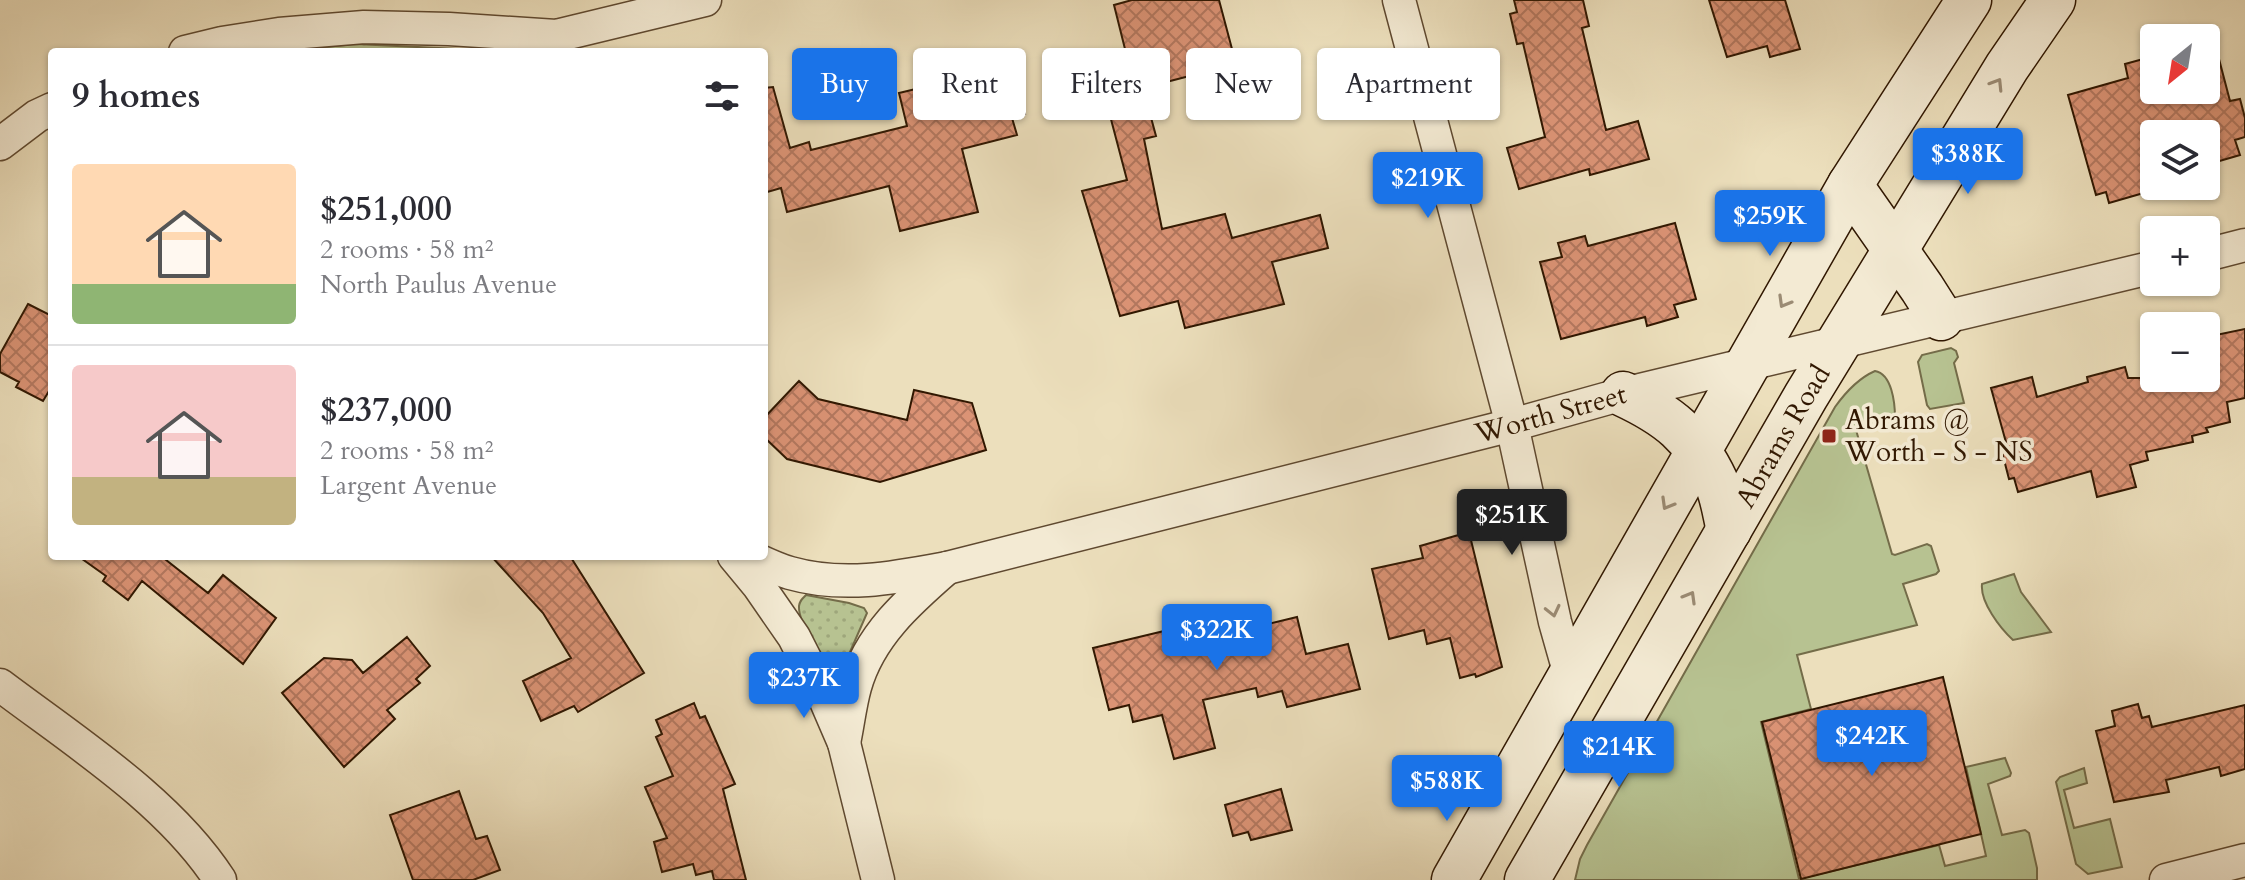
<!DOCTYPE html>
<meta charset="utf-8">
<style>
:root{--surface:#fff;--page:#f7f7f7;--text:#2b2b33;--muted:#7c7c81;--line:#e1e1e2;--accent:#1a73e8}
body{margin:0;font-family:Cardo,serif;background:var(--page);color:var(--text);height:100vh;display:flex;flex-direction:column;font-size:30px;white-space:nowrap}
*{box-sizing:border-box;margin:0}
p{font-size:26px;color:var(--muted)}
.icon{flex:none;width:44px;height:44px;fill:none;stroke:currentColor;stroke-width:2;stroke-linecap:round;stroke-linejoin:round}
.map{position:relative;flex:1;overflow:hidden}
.drawer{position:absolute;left:48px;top:48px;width:720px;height:512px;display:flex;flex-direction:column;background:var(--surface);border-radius:8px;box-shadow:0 2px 6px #0004}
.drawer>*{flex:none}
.top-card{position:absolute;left:792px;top:48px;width:760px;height:72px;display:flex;gap:16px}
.needle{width:52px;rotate:210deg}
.controls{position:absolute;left:2140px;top:24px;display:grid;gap:16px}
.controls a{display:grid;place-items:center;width:80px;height:80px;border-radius:8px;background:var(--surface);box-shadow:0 2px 6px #0004;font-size:40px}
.price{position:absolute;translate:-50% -68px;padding:0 18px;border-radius:8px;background:var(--accent);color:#fff;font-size:26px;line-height:52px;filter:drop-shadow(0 2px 4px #0008)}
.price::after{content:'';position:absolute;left:50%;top:48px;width:24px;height:18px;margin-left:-12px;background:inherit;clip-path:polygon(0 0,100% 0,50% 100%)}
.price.selected{background:#222;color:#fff}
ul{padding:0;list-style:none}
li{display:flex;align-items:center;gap:24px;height:200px;padding:0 24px}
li+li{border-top:2px solid var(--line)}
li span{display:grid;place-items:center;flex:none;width:224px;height:160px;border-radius:8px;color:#555}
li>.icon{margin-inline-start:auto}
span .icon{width:96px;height:96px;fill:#fffc;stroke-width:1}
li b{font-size:34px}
h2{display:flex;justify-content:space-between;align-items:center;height:96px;padding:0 24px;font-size:34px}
.tag{padding:0 28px;border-radius:8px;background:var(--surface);box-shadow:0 2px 6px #0004;font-size:28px;line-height:72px}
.tag.selected{background:var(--accent);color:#fff}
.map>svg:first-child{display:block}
</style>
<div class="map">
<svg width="2245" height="880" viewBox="0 0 2245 880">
<defs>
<pattern id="park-dots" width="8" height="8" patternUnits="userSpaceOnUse" patternTransform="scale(2)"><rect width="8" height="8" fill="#b7c291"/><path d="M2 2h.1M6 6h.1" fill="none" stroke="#9ea67b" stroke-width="1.8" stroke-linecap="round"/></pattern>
<pattern id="building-cross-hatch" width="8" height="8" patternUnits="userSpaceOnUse" patternTransform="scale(2)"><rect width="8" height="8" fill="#db9375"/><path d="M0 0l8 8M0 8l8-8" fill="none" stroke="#b2775e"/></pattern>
</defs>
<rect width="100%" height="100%" fill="#ecdfbc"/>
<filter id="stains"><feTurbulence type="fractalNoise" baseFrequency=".0025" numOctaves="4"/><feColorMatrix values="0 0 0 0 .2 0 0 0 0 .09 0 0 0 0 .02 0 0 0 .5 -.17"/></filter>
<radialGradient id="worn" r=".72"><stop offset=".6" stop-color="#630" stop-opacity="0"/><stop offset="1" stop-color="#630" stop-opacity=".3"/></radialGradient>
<path fill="#b7c291" stroke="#746c49" stroke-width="2" d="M 1951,348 L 1956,351 L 1958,357 L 1954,363 L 1964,403 L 1930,409 L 1927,405 L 1918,362 L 1922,355 Z
M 1875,371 C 1892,374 1895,403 1895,418 L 1856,430 L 1892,554 L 1895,555 L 1927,544 L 1931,546 L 1939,571 L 1936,574 L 1903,584 L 1917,625 L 1797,655 L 1811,709 L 1761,722 L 1799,879 L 1939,845 L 1945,866 L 1986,856 L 1966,767 L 2005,758 L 2011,773 L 2010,776 L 1988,784 L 2002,835 L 2025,830 L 2029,833 L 2037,868 L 2037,880 L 1575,880 L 1580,859 L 1587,845 L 1835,407 C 1845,393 1859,378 1875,371 Z
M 2014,574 L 2021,592 L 2051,632 L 2013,640 C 2000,628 1980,602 1982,584 Z
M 2084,768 L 2087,783 L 2064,790 L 2074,828 L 2110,819 L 2122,867 L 2088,874 L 2076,864 L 2056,782 L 2060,777 Z"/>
<path fill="url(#park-dots)" stroke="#746c49" stroke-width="2" d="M 356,44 L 457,49 L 454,52 L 272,52 Z
M 806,595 L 849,603 L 864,608 L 867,613 L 850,652 L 840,664 L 832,665 C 820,655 798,622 799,606 C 800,600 802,599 806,595 Z"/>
<path fill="url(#building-cross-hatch)" stroke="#301701" stroke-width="2" d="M 1132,0 L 1219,0 L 1236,64 L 1143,88 L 1156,136 L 1144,139 L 1162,229 L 1225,214 L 1232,238 L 1320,215 L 1328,248 L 1272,262 L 1284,304 L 1185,328 L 1178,301 L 1120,316 L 1082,191 L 1127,180 L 1103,89 L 1133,81 L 1114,5 Z
M 1514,0 L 1583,0 L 1589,26 L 1582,28 L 1606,130 L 1638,121 L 1649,159 L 1590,175 L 1589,169 L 1519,189 L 1507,148 L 1545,137 L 1523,43 L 1517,44 L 1510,14 L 1517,12 Z
M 1709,0 L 1785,0 L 1800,49 L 1770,57 L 1767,46 L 1727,57 Z
M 2214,40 L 2230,101 L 2240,99 L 2245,118 L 2245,137 L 2235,140 L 2240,155 L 2206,165 L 2206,132 L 2154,134 L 2154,147 L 2142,150 L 2151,182 L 2145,184 L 2147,192 L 2109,203 L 2106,192 L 2096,195 L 2068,95 L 2128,78 L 2125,64 L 2154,56 L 2154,90 L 2206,90 L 2206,42 Z
M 999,69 L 1004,91 L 1019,86 L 1025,114 L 1012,118 L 1017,135 L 962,149 L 978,212 L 900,231 L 889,186 L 787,212 L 781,188 L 764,193 L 764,88 L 773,87 L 790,148 L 809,142 L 811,150 L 907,126 L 899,93 Z
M 1675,223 L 1696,299 L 1674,305 L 1678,317 L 1647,326 L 1645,317 L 1561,339 L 1540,262 L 1562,257 L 1558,243 L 1585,236 L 1588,246 Z
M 28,304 L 52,316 L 52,386 L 43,401 L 16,387 L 19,382 L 0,372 L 0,354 Z
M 2245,329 L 2245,398 L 2227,402 L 2230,422 L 2206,428 L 2208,432 L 2192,436 L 2193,442 L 2146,452 L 2148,460 L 2130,465 L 2136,487 L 2097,497 L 2091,471 L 2018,492 L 2014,478 L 2009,479 L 2001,448 L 2007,446 L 1991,388 L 2032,377 L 2037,397 L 2088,382 L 2087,377 L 2125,367 L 2128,378 L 2206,378 L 2206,337 Z
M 799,381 L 818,399 L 907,420 L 914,390 L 972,403 L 986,450 L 880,482 L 787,459 L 764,437 L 764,418 Z
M 1469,532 L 1502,667 L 1476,677 L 1475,674 L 1460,678 L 1450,638 L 1427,644 L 1424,630 L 1389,639 L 1372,569 L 1423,558 L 1420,546 Z
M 78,556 L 161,556 L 208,593 L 223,575 L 276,618 L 243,664 L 142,581 L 128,600 L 103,581 L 106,576 Z
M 491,556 L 570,556 L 644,673 L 578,712 L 574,706 L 541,721 L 523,681 L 571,658 L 543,613 Z
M 1256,609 L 1260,626 L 1297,617 L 1306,654 L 1348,644 L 1360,689 L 1287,707 L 1282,691 L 1258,697 L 1256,688 L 1203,700 L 1215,748 L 1174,759 L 1162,715 L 1133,722 L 1129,705 L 1109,710 L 1093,648 Z
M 407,637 L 430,666 L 416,679 L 420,683 L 387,710 L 395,719 L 344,767 L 282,693 L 324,658 L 352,660 L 363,673 Z
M 1943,677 L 1981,834 L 1801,879 L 1762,722 Z
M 694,703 L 700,718 L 705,716 L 735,784 L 723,789 L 746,880 L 714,880 L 712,871 L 696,875 L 693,864 L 662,872 L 654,842 L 667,838 L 645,787 L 673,776 L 656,737 L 662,734 L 656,720 Z
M 2138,704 L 2142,718 L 2149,716 L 2152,727 L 2245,705 L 2245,769 L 2221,776 L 2219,767 L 2166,780 L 2169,792 L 2114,802 L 2096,731 L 2115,726 L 2112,711 Z
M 1281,789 L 1292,830 L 1251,840 L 1248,832 L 1233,836 L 1225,805 Z
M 459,791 L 476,839 L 487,836 L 500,870 L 473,880 L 413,880 L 390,815 Z"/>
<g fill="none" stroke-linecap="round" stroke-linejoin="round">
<g stroke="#5f4930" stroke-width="35">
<g id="minor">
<path d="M 1399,0 L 1512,425 L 1555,622 L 1570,675"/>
<path d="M 185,52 L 222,43 L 279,34 L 364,27 L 449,29 L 556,36 L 705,0"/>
<path d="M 0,144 L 37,116 L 52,109"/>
<path d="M 2206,255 L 2245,245"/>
<path d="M 734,556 L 758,585 L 794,637 L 822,692 L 844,743 L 878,880"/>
<path id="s1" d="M 749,556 C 762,562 776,569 790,573 C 843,588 894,578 947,568 L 1512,425 L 1623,394 L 2154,267"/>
<path d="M 0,685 C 74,741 169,801 220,880"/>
<path d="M 844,743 C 848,724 850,705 855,687 C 869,636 909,601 947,568"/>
<path d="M 2166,880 L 2245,860"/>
</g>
</g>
<g stroke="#301701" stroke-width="47">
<g id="secondary">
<path d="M 1850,185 L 1922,288 L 1941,318"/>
<path d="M 1623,394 C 1668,415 1694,435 1716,482 C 1723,496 1725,515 1729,530"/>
<path d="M 1454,880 L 1850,185 L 1969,0"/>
<path id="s2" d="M 1527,880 L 1806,396 L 2007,67 L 2053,0"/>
</g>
</g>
<use href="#minor" stroke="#f3ead3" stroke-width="32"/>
<use href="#secondary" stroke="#f3ead3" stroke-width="44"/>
</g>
<defs><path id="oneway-chevron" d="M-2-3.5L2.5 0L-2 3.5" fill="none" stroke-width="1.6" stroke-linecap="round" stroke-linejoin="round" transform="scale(2)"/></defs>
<g stroke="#9b8b74">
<use href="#oneway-chevron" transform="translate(1997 84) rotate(-58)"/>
<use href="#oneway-chevron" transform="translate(1784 302) rotate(120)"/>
<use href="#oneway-chevron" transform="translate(1667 504) rotate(120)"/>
<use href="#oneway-chevron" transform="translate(1690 597) rotate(-60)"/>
<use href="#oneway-chevron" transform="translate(1553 611) rotate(77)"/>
</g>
<rect fill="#8f2418" stroke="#f3ead3" stroke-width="3" x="1821" y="428" width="16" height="16" rx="4"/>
<g text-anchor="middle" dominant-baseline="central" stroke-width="7" stroke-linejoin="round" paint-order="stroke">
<g font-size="28" fill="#301701" stroke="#f3ead3">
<text stroke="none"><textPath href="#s1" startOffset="826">Worth Street</textPath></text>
<text stroke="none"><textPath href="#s2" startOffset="512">Abrams Road</textPath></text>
</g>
<g font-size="28" fill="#301701" stroke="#f3ead3" text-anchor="start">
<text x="1845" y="420">Abrams @<tspan x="1845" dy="32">Worth - S - NS</tspan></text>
</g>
</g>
<rect width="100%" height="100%" filter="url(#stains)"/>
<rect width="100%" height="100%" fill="url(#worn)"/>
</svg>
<div class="controls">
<a><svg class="needle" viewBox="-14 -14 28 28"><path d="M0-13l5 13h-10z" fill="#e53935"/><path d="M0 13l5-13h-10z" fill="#7c7c81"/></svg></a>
<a><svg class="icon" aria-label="layers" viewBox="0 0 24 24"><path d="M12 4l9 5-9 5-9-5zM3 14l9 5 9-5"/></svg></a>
<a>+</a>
<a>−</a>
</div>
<b class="price" style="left:1968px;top:196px">$388K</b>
<b class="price" style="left:1428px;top:220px">$219K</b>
<b class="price" style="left:1770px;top:258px">$259K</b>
<b class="price selected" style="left:1512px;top:557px">$251K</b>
<b class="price" style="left:1217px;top:672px">$322K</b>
<b class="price" style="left:804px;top:720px">$237K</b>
<b class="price" style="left:1872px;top:778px">$242K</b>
<b class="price" style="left:1619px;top:789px">$214K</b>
<b class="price" style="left:1447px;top:823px">$588K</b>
<div class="top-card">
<a class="tag selected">Buy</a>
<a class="tag">Rent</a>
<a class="tag">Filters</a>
<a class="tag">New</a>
<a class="tag">Apartment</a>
</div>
<section class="drawer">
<h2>9 homes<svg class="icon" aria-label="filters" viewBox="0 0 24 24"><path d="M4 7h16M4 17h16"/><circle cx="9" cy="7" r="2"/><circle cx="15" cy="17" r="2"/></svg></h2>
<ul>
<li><span style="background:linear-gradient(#ffd9b3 75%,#8fb573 0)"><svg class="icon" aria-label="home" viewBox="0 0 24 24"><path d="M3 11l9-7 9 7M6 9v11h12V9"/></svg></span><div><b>$251,000</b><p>2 rooms · 58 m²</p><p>North Paulus Avenue</p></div></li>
<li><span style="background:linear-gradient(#f6c9c9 70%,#c2b280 0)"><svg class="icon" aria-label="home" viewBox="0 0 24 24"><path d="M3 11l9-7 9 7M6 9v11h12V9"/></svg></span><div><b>$237,000</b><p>2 rooms · 58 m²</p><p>Largent Avenue</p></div></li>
</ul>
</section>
</div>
